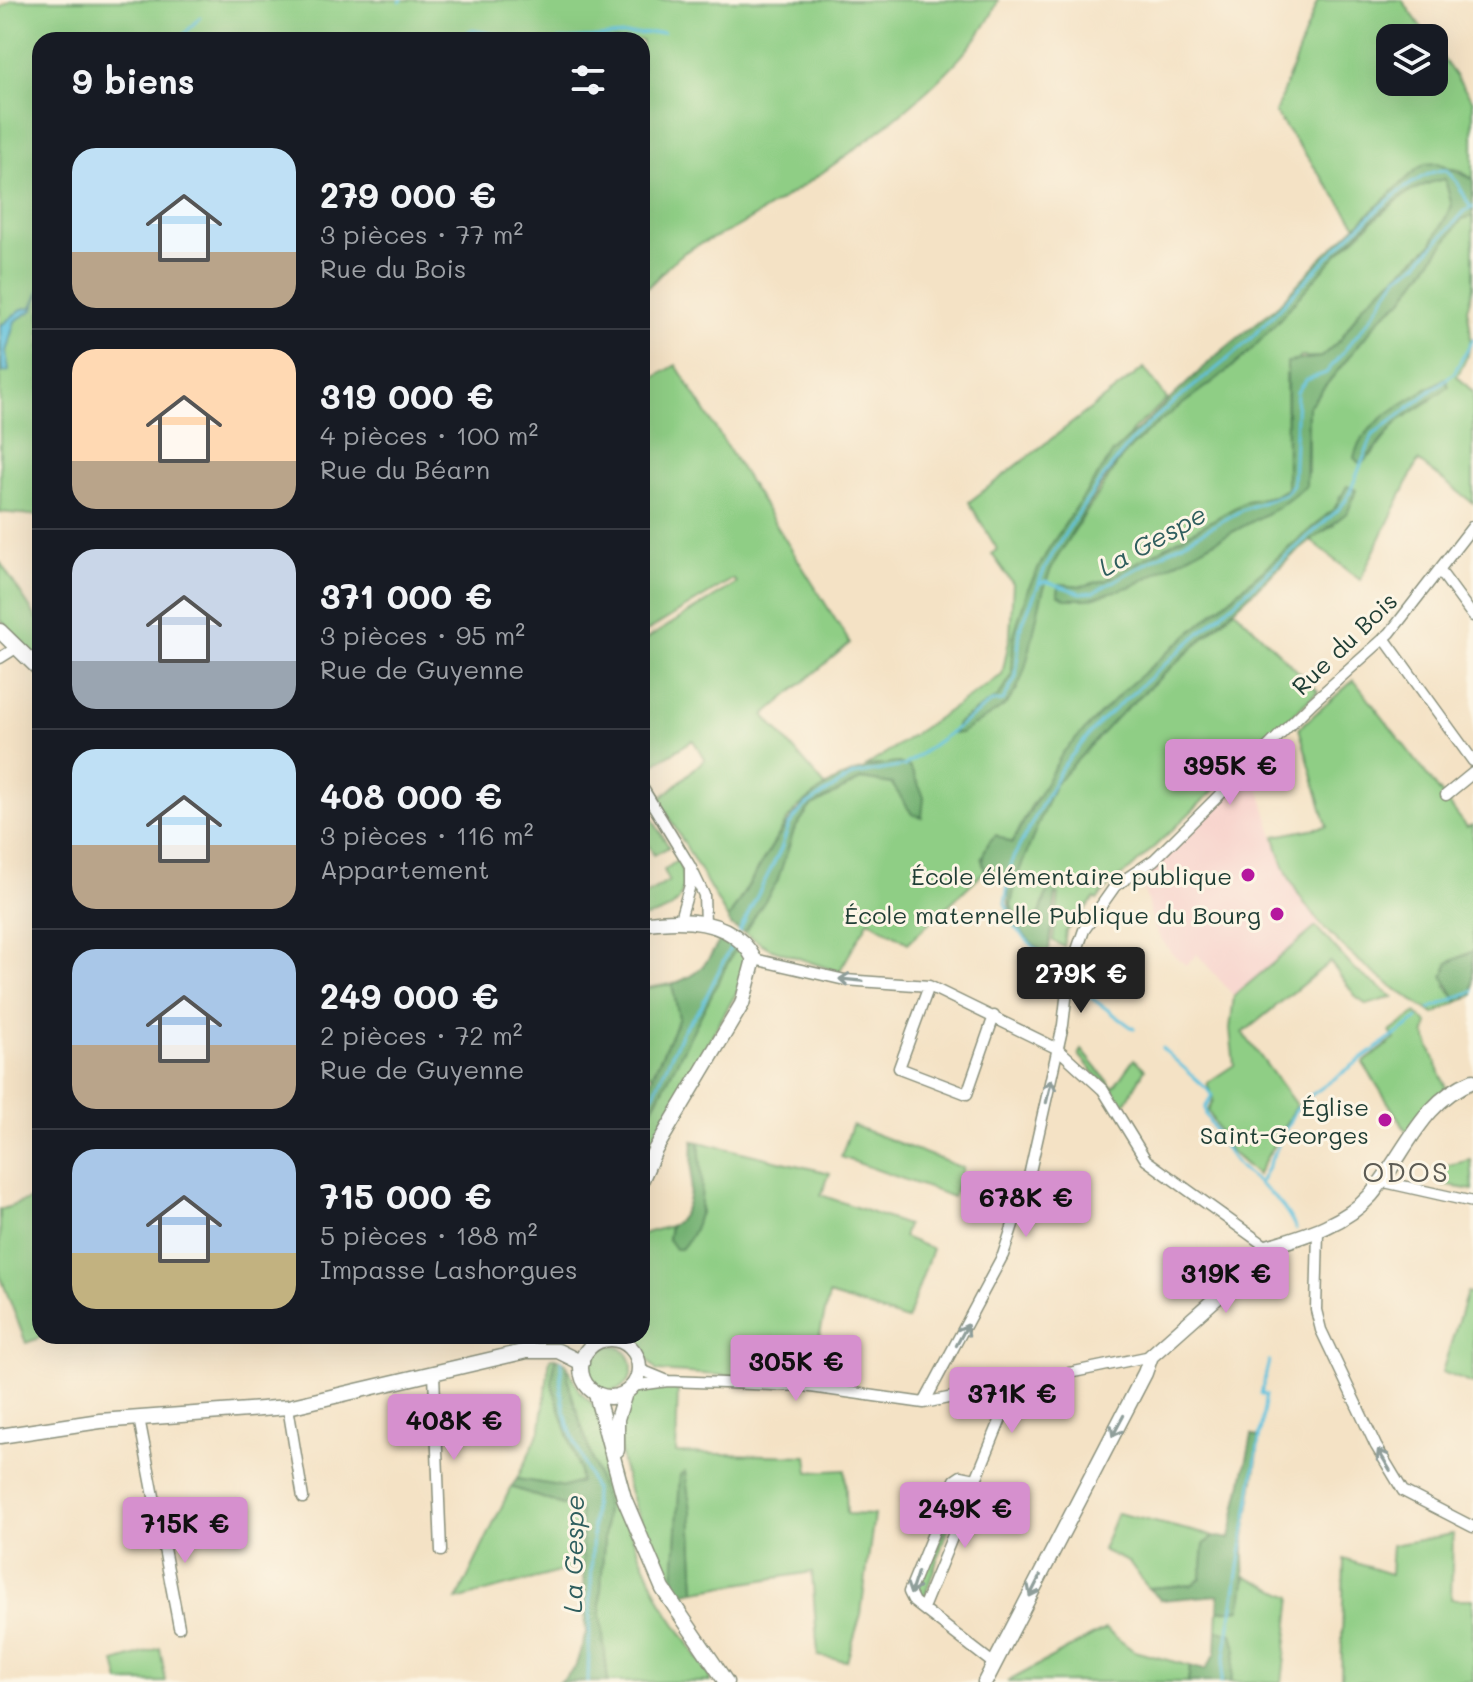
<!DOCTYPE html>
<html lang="fr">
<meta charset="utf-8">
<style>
:root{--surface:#171b24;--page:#20242c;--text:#f1f3f6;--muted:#9ea1a6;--line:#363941;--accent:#d690ce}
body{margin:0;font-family:Mali,sans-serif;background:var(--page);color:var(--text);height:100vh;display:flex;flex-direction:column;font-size:30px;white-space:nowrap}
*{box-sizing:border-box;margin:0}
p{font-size:26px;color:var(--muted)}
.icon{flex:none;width:44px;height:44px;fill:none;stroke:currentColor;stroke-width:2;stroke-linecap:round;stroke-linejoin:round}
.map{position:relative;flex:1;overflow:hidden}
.details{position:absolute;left:32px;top:32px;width:618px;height:1312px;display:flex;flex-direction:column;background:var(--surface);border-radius:24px;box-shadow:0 8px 32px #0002}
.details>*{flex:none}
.fabs{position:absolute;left:1376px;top:24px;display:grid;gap:16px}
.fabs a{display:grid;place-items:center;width:72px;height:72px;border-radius:16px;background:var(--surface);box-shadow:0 8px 32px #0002;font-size:40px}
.price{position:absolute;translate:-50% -68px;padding:0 18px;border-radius:8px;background:var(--accent);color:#111;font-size:26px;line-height:52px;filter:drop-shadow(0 2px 4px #0008)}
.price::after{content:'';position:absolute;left:50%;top:48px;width:24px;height:18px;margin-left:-12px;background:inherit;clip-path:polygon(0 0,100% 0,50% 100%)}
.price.current{background:#222;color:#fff}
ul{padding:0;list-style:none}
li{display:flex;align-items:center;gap:24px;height:200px;padding:0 40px}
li+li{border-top:2px solid var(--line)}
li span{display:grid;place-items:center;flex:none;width:224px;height:160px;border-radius:24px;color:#555}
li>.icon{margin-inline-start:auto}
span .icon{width:96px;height:96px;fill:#fffc;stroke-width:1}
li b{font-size:34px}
h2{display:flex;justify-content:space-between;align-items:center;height:96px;padding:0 40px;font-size:34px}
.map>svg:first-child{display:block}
</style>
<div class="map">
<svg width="1473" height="1682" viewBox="0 0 1473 1682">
<rect width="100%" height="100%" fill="#fcf5e5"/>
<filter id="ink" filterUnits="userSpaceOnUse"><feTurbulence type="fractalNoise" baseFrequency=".0125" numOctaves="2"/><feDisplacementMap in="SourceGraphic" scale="16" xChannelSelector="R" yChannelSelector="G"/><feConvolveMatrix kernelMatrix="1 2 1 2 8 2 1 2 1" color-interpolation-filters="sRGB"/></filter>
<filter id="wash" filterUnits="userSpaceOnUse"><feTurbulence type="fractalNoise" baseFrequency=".006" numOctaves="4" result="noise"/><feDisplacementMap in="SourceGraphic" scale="32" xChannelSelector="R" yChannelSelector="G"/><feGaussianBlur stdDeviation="1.8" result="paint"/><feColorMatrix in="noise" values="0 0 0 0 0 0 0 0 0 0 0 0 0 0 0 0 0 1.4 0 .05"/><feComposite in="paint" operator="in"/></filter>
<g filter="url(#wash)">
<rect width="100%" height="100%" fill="#f4e2c5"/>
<path fill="#f7d0ca" d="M 1254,770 L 1280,858 L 1289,879 L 1322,922 L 1234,996 L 1197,954 L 1186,965 L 1171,953 L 1154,928 L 1141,877 Z"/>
<path fill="#8fce85" stroke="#57865c" stroke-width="2" fill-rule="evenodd" d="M 12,0 L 998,0 C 970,78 809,185 737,227 C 720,237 698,242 682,254 C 668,264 656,281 642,292 L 642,40 L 40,40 L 40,516 L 0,512 L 0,8 Z
M 1318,0 L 1402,0 L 1429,38 L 1390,38 L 1390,82 L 1434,82 L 1434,46 L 1473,101 L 1473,179 L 1459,170 L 1425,164 L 1357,225 L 1275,113 Z
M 1445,179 L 1452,206 L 1431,245 L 1363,305 L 1341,339 L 1321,357 L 1301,357 L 1286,374 L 1287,489 L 1274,496 L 1247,501 L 1106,580 L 1082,586 L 1060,584 L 1058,594 L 1132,586 L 1279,507 L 1308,472 L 1308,407 L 1382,316 L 1403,299 L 1462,218 L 1473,216 L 1473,287 L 1467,309 C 1473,337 1473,350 1457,376 L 1473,392 L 1473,503 L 1418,461 L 1360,580 L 1310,540 L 1334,525 L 1341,495 L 1335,508 L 1124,690 L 1032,804 L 1012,844 L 981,857 L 985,871 L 908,943 L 869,920 L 839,972 L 769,948 L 744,933 L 787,853 L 794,830 L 810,807 L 862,779 L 892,784 L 912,814 L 923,797 L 917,785 L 881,764 L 865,767 L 1002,675 L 1010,636 L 1013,584 L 992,554 L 997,549 L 969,502 L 1144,368 L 1167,399 L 1134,429 L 1028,589 L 1013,638 L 1012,676 L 998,697 L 957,723 L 961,733 L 1016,691 L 1030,644 L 1038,598 L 1054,562 L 1124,454 L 1373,221 C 1395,202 1415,184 1445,179 ZM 1445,379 L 1430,401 L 1398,421 L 1370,457 L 1378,422 Z
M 676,365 L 850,643 L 764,715 L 826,787 L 797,808 L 786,822 L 728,919 L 659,800 L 705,759 L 693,740 L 653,765 L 642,748 L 642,642 L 737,583 L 733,579 L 642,634 L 642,385 Z
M 0,562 L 40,623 L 40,661 L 0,619 Z
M 1235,610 L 1318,691 L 1131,869 L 1112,882 L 1097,900 L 1095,898 L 1066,931 L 1064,947 L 1053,941 L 1059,895 L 1045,897 L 1040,914 L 1028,922 L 1021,921 L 1011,906 L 1016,879 L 1054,785 L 1118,716 Z
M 1354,680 L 1467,827 L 1473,825 L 1473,951 L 1448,963 L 1446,986 L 1458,1002 L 1434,1014 C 1368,973 1291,917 1275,836 L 1327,826 L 1299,728 Z
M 642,802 L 669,847 L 654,855 L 642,833 Z
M 678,860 C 692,896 677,912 642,918 L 642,897 L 669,881 L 664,870 Z
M 1316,927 L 1355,970 L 1393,997 L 1367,1005 L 1357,998 L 1330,962 L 1243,1033 L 1296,1105 L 1257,1175 L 1229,1150 L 1208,1111 L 1213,1100 L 1207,1083 L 1234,1065 L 1230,1029 L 1234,996 Z
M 736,947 L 746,961 L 747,974 L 642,1159 L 642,1130 L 650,1111 Z
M 672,984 L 679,1018 L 653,1074 L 647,1073 L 642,1040 L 642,989 Z
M 1416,1013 L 1428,1024 L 1425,1034 L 1446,1088 L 1407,1132 L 1363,1063 L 1395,1039 L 1390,1032 Z
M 1082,1050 L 1113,1088 L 1134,1059 L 1145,1069 L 1123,1107 L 1079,1055 Z
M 852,1125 L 963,1168 L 953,1197 L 841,1157 Z
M 699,1142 L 830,1173 L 821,1195 L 907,1225 L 903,1237 L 932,1249 L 907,1320 L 829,1295 L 809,1381 L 657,1371 L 629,1336 L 642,1336 L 642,1234 L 670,1226 L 668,1239 L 701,1213 Z
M 1471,1160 L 1473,1190 L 1443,1185 L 1439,1167 Z
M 40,1196 L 40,1336 L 45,1336 L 26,1343 L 0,1275 L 0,1210 Z
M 1467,1292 L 1473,1294 L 1473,1384 L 1442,1372 Z
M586 1368a23 23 0 1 1 46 0a23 23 0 1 1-46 0Z
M 550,1358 L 555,1358 L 552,1384 L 579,1469 L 580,1483 L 565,1487 L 517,1479 L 541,1428 Z
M 566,1363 L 579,1390 L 596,1408 L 623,1515 L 662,1604 L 709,1674 L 710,1682 L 608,1682 L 600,1607 L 606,1504 L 570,1389 Z
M 678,1386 L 676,1453 L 807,1456 L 809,1472 L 845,1470 L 847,1514 L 874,1515 L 861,1614 L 847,1661 L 818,1656 L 812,1572 L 695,1591 L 691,1510 L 684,1473 L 680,1475 L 674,1585 C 648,1549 597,1437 630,1396 C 640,1385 665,1387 678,1386 Z
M 961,1479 L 970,1483 L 945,1536 L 924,1599 L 919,1600 L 913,1590 L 938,1544 L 954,1498 L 951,1496 Z
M 511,1487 L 580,1511 L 584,1565 L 457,1600 Z
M 1117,1513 L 1213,1536 L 1204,1545 L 1201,1578 L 1192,1585 L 1148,1588 L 1130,1563 L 1102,1550 Z
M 1453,1534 L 1451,1599 L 1473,1599 L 1473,1682 L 1341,1682 L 1344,1559 L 1390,1574 L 1392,1545 Z
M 1246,1576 L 1292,1597 L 1282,1682 L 1231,1682 L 1236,1648 L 1232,1634 L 1217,1630 L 1218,1611 L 1240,1609 Z
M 1105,1629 L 1134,1651 L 1190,1666 L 1188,1682 L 1007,1682 Z
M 160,1648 L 166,1682 L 120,1682 L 115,1662 Z"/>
<path fill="#73b172" stroke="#497753" stroke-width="2" d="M 1438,163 L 1473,179 L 1473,216 L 1462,219 L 1403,299 L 1382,316 L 1308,407 L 1306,486 L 1279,507 L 1132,586 L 1088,599 L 1066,599 L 1058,594 L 1059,584 L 1082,586 L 1106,580 L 1247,501 L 1274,496 L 1287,489 L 1287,362 L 1321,357 L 1341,339 L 1363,305 L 1431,245 L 1452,206 L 1445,179 C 1376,188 1297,307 1247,354 C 1209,389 1160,415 1125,454 C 1098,483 1079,522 1058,556 C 1031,599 1036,672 1007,703 C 995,715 975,723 961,733 L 953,733 L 957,723 L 998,697 L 1012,676 L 1013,638 L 1028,589 L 1049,548 L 1112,454 L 1218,354 L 1275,308 L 1325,255 L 1417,169 L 1425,164 Z
M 1445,378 L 1449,387 L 1398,421 L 1361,465 L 1354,458 C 1361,421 1416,397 1445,378 Z
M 1347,486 L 1356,490 L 1348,512 L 1292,556 L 1118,716 L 1054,785 L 1016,879 L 1011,906 L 1021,920 L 1028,922 L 1040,914 L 1049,887 L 1057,888 L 1048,958 C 1021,932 1003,921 1010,881 C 980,883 974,853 996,835 L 1012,843 L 1063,752 L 1124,690 L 1335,508 Z
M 898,763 L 910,767 L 924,797 L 922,817 L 912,814 L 892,784 L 862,779 L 810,807 L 794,830 L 777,882 L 744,933 L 730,925 L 728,919 C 777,845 796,772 898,763 Z
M 721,938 L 736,947 L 642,1130 L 642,1098 L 679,1018 L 672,984 C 699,976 708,962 721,938 Z
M 1473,951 L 1473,995 L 1458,1002 L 1443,976 L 1448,963 Z
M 693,1141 L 699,1142 C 702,1180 708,1219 681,1249 L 675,1249 L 668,1239 L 670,1226 C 696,1215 691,1165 693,1141 Z
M 555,1358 L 566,1363 L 570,1389 L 606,1504 L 600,1607 L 608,1682 L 560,1682 L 575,1668 L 586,1633 L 580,1511 L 511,1487 L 517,1479 L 565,1487 L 580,1482 L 579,1469 L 552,1384 Z
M 1252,1435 L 1259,1438 C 1257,1475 1247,1510 1244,1546 C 1243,1572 1248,1582 1240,1609 L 1218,1611 L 1219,1595 L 1161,1600 L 1148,1588 L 1192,1585 L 1201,1578 L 1204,1545 L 1213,1536 L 1230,1539 Z
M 685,1472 L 691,1510 L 695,1591 L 685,1593 L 685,1603 L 674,1585 L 680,1475 Z
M 1217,1630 L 1232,1634 L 1236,1649 L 1231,1682 L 1188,1682 L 1190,1666 L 1205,1670 L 1216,1653 Z"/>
<path fill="#60c2de" stroke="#408089" stroke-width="2" d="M 40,289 L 33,310 L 15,321 L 6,352 L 9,371 L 2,373 L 0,326 L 22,309 L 32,307 Z"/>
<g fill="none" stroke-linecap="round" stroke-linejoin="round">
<path stroke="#60c2de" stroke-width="3" d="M 400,1 L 402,0
M 179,40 L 200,17
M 456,40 L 471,30 L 528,40
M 559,40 L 663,32
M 1039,583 C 1050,550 1108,468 1132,441 C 1167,403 1210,377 1247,342 C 1284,307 1401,167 1446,170 L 1457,182 L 1471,208
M 739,932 L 781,849 L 789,825 L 804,807 L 853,775 L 904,766 L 992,702 L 1003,701 L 1016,677 L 1020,629 L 1039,584 L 1045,581 L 1081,593 L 1094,592 L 1242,510 L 1285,494 L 1293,484 L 1297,392 L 1306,380 L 1326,373 L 1370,319 L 1397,277 L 1418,263 L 1465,211 L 1473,207
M 1065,978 L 1014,927 L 1005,903 L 1012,860 L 1062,767 L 1100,722 L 1337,511 L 1347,499 L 1373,435 L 1454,373 L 1473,339
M 1075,986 L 1134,1029
M 1430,1009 L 1473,991
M 1162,1048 L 1207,1089 L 1212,1096 L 1205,1108 L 1206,1115 C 1218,1135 1228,1158 1246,1173 C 1268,1191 1284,1202 1296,1229
M 642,1119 L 683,1030 L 701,1007 L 733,942
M 1261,1181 L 1294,1112 L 1310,1096 L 1418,1019
M 562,1348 L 564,1336
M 561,1360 L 561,1392 L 568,1425 L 594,1489 L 588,1682
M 1221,1682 L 1266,1395 L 1261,1394 L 1269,1361"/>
</g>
</g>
<g filter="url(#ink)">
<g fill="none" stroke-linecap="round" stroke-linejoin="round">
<g stroke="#8a907c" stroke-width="13">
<path id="street" d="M 1440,571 L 1473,616
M 1384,638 L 1473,761
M 0,658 L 16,648
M 642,787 L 690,866
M 1446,795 L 1473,773
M 680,919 L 690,885 L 690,866 L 704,895 L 705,923
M 754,959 L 845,980 L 929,986 L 1058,1049 L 1103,1090 L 1146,1160 L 1267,1247
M 929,986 L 899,1068 L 967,1094 L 994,1016
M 1380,1181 L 1473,1202
M 1318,1231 L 1316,1310 L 1321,1330 L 1376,1446 L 1403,1491 L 1473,1527
M 434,1374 L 441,1551
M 668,1381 L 804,1386 L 924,1403 L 1151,1356
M 632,1386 L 668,1381 L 639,1369
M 924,1403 L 1003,1255 L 1029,1176 L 1063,1025 L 1069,973 L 1084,930 L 1115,886 L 1154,860 L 1313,702 L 1390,633 L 1473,526
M 288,1407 L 303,1498
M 139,1418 L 179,1627
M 976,1479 L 961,1476 L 955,1480 L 909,1592 L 914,1602 L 994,1664
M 923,1608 L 1005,1409 L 1004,1388"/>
</g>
<g stroke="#8a907c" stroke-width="17">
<path id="secondary" d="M 0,631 L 40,670
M 642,924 C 681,918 733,917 754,959 L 742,1004 L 655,1150 L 642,1179
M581 1368a29 29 0 1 1 58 0a29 29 0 1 1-58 0Z
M 596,1394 L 624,1498 L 663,1589 L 726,1682
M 0,1436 L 100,1421 L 288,1407 L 527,1351 L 558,1351 L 582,1363
M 617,1450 L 617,1419 L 625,1393
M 985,1682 L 1145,1373 L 1151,1356 L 1258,1261 L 1267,1247 C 1303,1236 1344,1225 1371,1195 C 1405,1155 1421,1101 1473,1081"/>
</g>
<use href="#street" stroke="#fff" stroke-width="10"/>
<use href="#secondary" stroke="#fff" stroke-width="14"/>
</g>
<defs><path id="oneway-shaft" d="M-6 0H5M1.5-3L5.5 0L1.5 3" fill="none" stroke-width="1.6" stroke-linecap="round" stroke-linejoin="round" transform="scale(2)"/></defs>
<g stroke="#8f9e9a">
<use href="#oneway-shaft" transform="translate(851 980) rotate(-175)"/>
<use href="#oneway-shaft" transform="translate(1049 1091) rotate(-77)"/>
<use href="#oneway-shaft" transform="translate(962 1335) rotate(-62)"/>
<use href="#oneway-shaft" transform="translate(1118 1426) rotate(118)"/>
<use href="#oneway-shaft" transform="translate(1384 1460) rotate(-121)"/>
<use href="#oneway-shaft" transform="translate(914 1583) rotate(108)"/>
<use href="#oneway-shaft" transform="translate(1035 1586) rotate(117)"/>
</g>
</g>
<g fill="#b5179e" stroke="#fcf5e5" stroke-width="3">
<circle cx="1248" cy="875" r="8"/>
<circle cx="1277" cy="914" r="8"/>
<circle cx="1385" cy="1120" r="8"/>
</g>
<g text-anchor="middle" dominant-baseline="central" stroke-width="6" stroke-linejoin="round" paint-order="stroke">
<g font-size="24" fill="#1f3d34" stroke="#fcf5e5">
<text transform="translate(1344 643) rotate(-44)">Rue du Bois</text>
</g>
<g font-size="24" fill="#1f3d34" stroke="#fcf5e5" text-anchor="end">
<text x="1232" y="875">École élémentaire publique</text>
<text x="1261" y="914">École maternelle Publique du Bourg</text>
<text x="1369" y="1106">Église<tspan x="1369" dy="28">Saint-Georges</tspan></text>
</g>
<g font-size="26" font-style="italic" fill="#2f5e5e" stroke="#fcf5e5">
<text transform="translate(1152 540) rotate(-29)">La Gespe</text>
<text transform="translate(573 1554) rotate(-89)">La Gespe</text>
</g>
<g font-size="28" letter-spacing="2" fill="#5d5c55" stroke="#fcf5e5">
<text x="1406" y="1171">ODOS</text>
</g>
</g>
</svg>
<div class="fabs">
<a><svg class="icon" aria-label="layers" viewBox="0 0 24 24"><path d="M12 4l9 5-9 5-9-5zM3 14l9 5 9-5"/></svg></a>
</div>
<b class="price" style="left:1230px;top:807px">395K €</b>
<b class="price current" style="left:1081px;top:1015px">279K €</b>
<b class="price" style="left:1026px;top:1239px">678K €</b>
<b class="price" style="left:1226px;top:1315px">319K €</b>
<b class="price" style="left:796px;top:1403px">305K €</b>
<b class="price" style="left:1012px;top:1435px">371K €</b>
<b class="price" style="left:454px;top:1462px">408K €</b>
<b class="price" style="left:965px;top:1550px">249K €</b>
<b class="price" style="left:185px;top:1565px">715K €</b>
<section class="details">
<h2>9 biens<svg class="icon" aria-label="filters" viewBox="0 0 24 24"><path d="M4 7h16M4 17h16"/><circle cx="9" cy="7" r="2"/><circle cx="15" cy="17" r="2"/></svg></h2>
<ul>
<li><span style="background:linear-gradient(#bfe0f5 65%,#b9a48a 0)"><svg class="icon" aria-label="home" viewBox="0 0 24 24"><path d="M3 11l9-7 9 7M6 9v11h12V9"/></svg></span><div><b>279 000 €</b><p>3 pièces · 77 m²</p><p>Rue du Bois</p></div></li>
<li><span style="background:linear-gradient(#ffd9b3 70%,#b9a48a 0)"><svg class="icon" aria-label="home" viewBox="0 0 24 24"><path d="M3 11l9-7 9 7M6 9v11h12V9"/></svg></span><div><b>319 000 €</b><p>4 pièces · 100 m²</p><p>Rue du Béarn</p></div></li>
<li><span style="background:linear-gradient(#c9d6e8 70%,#9aa5b1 0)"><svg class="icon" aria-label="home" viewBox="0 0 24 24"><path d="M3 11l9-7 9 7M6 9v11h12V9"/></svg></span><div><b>371 000 €</b><p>3 pièces · 95 m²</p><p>Rue de Guyenne</p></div></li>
<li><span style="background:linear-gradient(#bfe0f5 60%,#b9a48a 0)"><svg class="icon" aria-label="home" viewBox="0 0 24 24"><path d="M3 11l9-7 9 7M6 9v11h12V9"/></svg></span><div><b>408 000 €</b><p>3 pièces · 116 m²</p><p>Appartement</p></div></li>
<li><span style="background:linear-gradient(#a9c7e8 60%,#b9a48a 0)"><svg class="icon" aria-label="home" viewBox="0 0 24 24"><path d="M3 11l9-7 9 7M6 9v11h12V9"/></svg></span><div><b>249 000 €</b><p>2 pièces · 72 m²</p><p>Rue de Guyenne</p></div></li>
<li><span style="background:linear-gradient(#a9c7e8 65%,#c2b280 0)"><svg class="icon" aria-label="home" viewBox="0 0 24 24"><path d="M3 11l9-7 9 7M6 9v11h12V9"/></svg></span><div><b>715 000 €</b><p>5 pièces · 188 m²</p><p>Impasse Lashorgues</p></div></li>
</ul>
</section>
</div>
